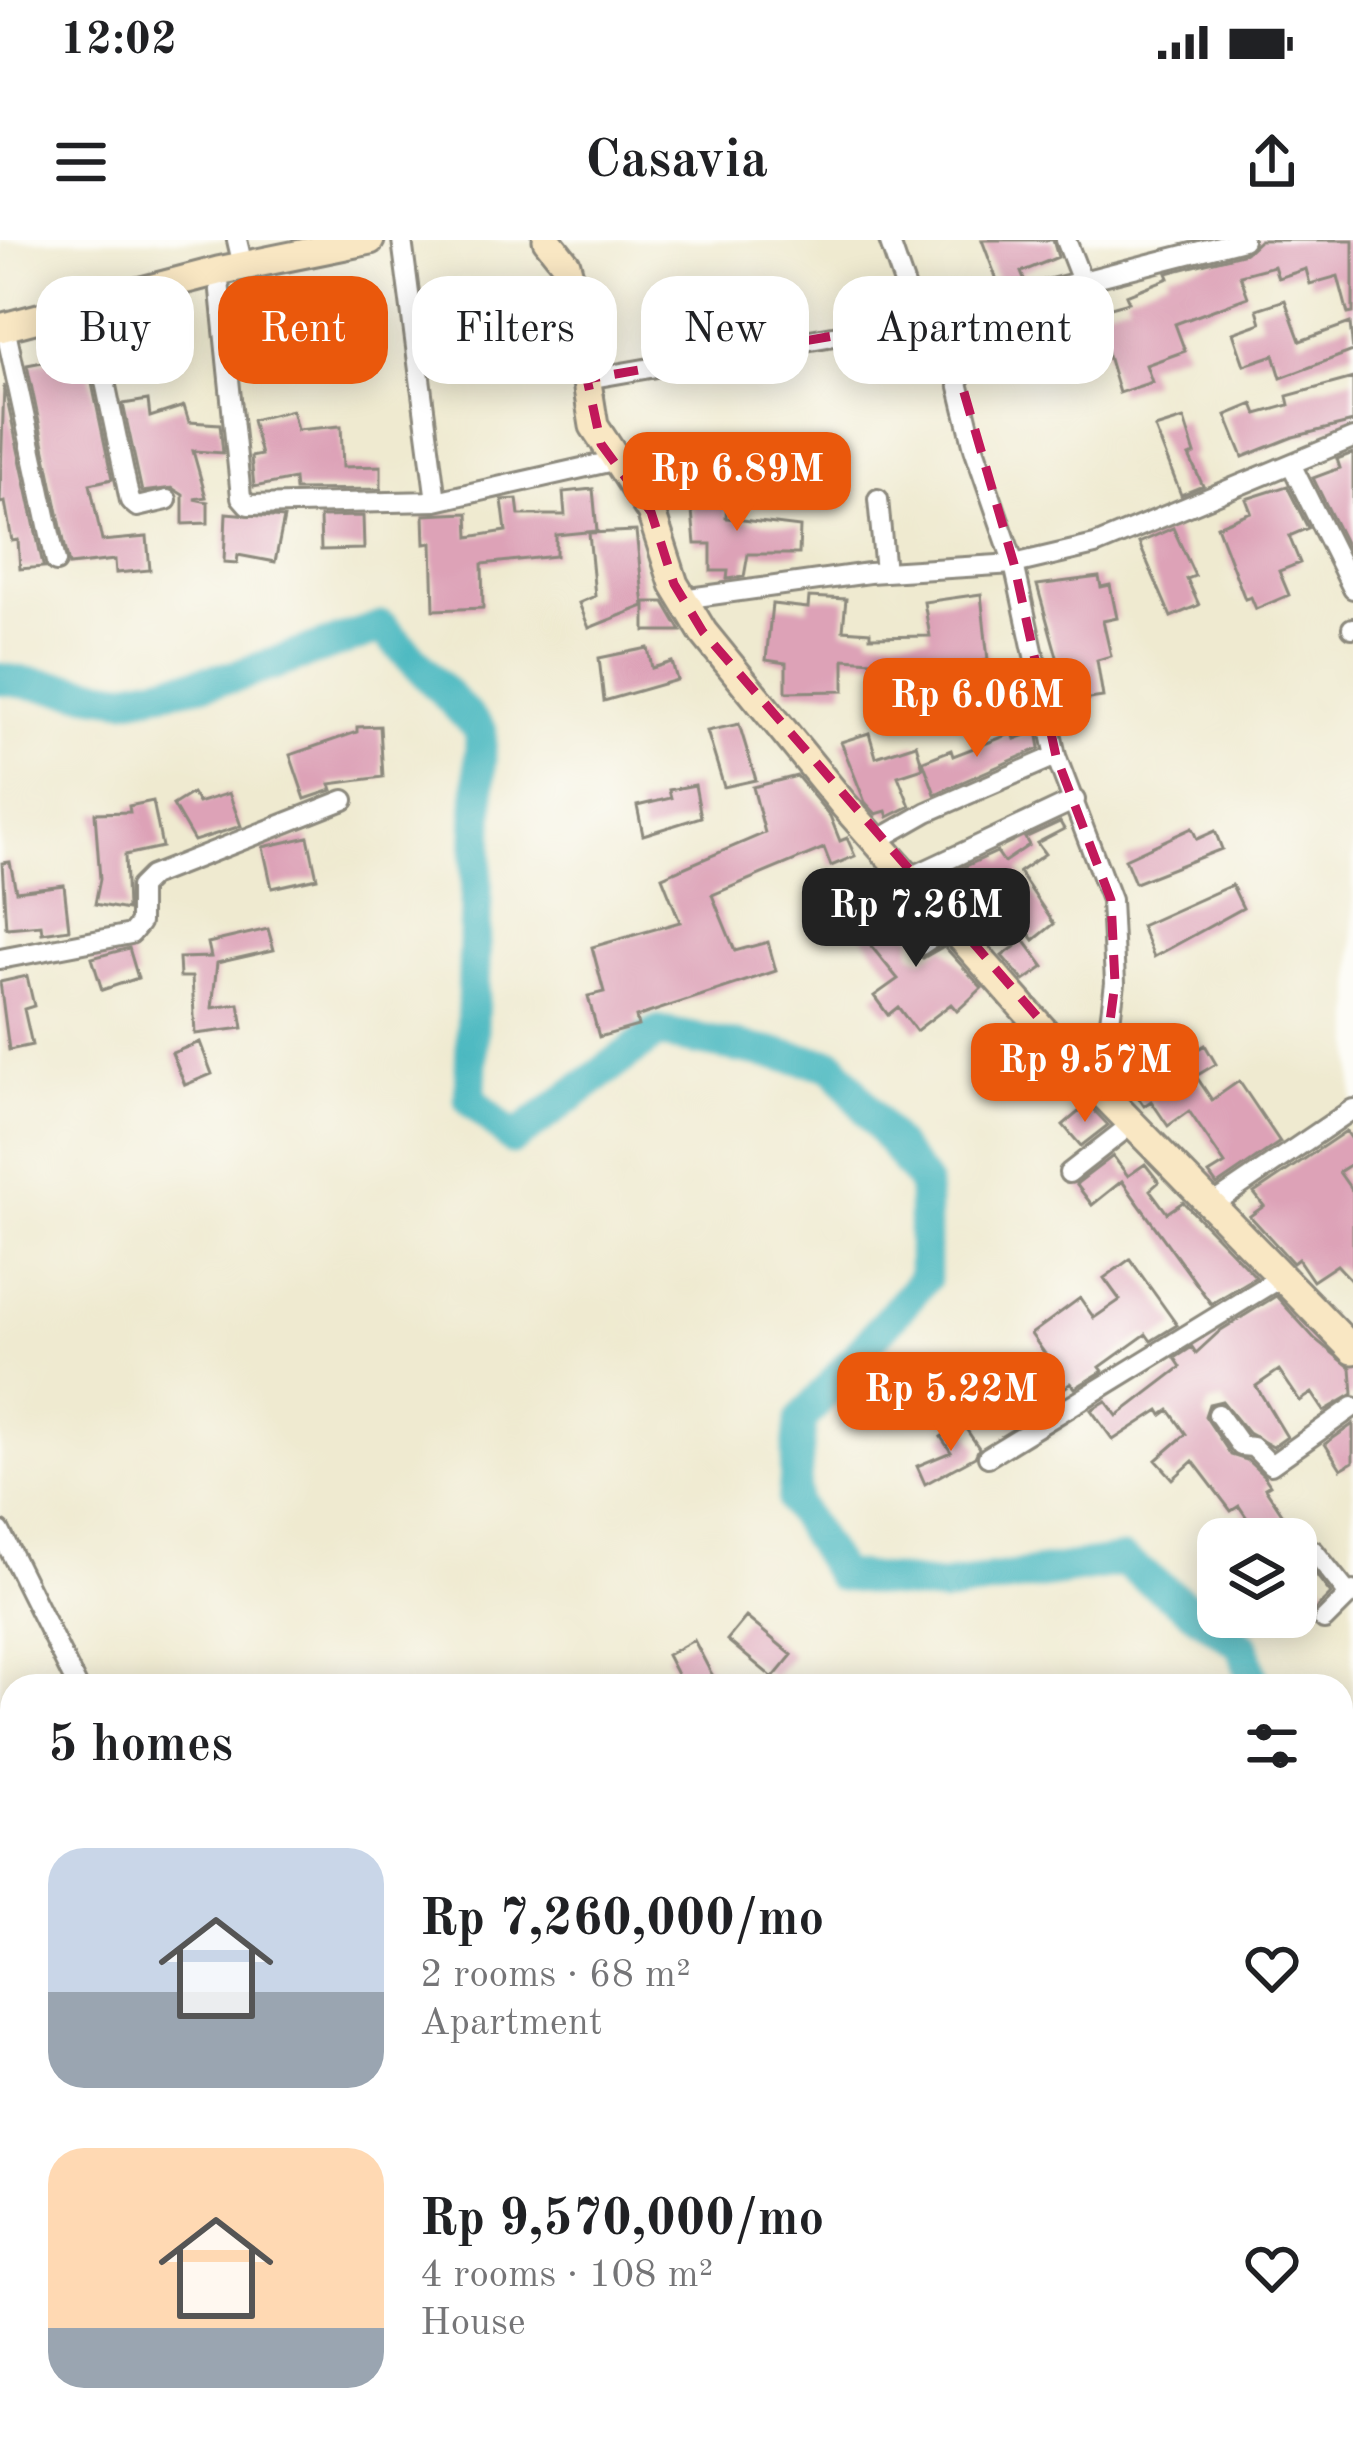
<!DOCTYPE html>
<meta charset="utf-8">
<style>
:root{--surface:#fff;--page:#f6f6f6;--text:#202124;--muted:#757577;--accent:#ea580c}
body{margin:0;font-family:"Old Standard TT",serif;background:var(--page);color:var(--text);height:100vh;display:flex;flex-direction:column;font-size:45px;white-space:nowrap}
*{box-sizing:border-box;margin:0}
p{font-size:39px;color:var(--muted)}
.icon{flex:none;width:66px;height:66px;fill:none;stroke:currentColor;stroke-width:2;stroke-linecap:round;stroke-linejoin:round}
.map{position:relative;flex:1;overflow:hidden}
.sheet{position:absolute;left:0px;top:1434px;width:1353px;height:771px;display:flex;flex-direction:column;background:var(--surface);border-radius:36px 36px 0 0;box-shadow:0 6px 30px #0003}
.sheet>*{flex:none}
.banner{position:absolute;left:36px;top:36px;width:1281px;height:108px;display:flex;gap:24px}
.buttons{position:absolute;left:1197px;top:1278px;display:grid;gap:24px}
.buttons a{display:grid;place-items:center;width:120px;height:120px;border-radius:24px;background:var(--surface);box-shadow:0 6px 30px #0003;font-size:60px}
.price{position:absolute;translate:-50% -102px;padding:0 27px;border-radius:24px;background:var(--accent);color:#fff;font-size:39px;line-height:78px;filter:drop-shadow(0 3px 6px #0008)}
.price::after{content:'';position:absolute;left:50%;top:72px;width:36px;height:27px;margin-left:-18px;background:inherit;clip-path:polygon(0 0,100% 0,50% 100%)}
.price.selected{background:#222;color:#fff}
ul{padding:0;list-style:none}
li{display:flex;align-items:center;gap:36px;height:300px;padding:0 48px}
li span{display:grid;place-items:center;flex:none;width:336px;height:240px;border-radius:36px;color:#555}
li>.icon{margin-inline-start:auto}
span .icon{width:144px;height:144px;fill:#fffc;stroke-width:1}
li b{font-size:51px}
h2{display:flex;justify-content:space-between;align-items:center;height:144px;padding:0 48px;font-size:51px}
.tag{padding:0 42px;border-radius:36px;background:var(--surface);box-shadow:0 6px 30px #0003;font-size:42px;line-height:108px}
.tag.selected{background:var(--accent);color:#fff}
.status{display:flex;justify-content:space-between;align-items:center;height:84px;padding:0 60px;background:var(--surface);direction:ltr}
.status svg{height:33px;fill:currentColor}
header{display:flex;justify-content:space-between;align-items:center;height:156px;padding:0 48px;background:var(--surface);font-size:54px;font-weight:600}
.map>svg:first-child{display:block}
</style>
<div class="status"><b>12:02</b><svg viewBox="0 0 49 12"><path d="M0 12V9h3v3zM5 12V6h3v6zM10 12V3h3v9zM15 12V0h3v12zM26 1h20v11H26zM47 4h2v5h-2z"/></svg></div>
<header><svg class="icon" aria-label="menu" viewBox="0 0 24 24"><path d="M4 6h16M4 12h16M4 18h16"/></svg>Casavia<svg class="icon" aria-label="share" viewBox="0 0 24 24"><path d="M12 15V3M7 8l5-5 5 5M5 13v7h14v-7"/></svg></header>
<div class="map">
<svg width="1353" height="2204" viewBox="0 0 1353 2204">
<rect width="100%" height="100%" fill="#fdfcf7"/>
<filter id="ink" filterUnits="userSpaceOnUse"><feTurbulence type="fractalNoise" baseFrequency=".00833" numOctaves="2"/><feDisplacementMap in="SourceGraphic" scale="24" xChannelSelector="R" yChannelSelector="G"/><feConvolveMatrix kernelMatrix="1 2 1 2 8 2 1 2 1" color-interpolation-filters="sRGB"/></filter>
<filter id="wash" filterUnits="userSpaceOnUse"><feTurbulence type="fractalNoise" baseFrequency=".004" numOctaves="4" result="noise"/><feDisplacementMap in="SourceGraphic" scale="48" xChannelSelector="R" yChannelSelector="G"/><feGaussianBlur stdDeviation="2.7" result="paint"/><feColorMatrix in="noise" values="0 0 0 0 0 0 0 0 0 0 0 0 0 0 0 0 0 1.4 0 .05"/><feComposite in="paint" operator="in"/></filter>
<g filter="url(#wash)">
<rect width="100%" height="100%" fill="#efead0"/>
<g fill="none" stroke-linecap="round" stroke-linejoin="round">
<path stroke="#49b8c0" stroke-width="33" d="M 0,439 L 124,457 L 237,436 L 382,387 L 481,491 L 470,859 L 513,899 L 657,792 L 833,825 L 924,944 L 924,1039 L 801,1180 L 793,1261 L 840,1335 L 941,1348 L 1123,1321 L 1243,1406 L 1254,1446
M 1341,2125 L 1353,2144"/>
</g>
<g id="blocks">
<path fill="#dda2b7" d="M 982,0 L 1053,0 L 1058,17 L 1021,32 L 1025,42 L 1000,48 Z
M 1260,0 L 1353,0 L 1353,73 L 1348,74 L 1338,36 L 1310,44 L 1306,29 L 1278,38 L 1274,26 L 1240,35 L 1248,57 L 1175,84 L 1185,111 L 1146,125 L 1152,142 L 1119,153 L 1103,99 L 1061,112 L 1063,121 L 1049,124 L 1037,67 L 1052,63 L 1054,73 L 1091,64 L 1093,72 L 1129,62 L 1126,55 L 1169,38 L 1167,33 L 1246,13 Z
M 1285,60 L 1300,101 L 1350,83 L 1353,111 L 1281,138 L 1274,115 L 1244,125 L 1233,93 L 1261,83 L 1257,69 Z
M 81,91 L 112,239 L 90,244 L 102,301 L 147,297 L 150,330 L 116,333 L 115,320 L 69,325 L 27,125 L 63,118 L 58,96 Z
M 1353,138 L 1353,182 L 1293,197 L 1243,217 L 1226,175 L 1253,164 L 1257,174 L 1289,165 L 1287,156 Z
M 4,145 L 43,325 L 44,327 L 20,329 L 18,300 L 12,301 L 5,262 L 0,263 Z
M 148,160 L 150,177 L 184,166 L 189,182 L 220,184 L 223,213 L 193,211 L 206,257 L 194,259 L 208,262 L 208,283 L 183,284 L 183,255 L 172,248 L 142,252 L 123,164 Z
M 292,170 L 297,190 L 341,186 L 343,227 L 381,226 L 381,249 L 295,250 L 294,239 L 254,247 L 251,217 L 261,215 L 252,180 Z
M 1184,179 L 1195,214 L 1189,216 L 1203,246 L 1181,255 L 1155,188 Z
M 1353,213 L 1353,319 L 1313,238 L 1340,228 L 1337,219 Z
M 1287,246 L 1308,288 L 1289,296 L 1300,323 L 1279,331 L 1289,355 L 1256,369 L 1251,357 L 1245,359 L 1217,286 L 1251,272 L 1246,259 Z
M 593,249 L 597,291 L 556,295 L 556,316 L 482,324 L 483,368 L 434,370 L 432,303 L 425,304 L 424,275 L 468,273 L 469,297 L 506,291 L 502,260 L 517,259 L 519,275 L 565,275 L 563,252 Z
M 690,249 L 727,252 L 726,278 L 800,287 L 799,314 L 748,314 L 744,337 L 727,339 L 728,331 L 711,331 L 711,304 L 695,304 Z
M 226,273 L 284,278 L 275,322 L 238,315 L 237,323 L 224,322 Z
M 363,276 L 364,309 L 321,310 L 320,277 Z
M 1173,288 L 1195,336 L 1187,339 L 1199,365 L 1171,377 L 1139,303 Z
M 636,291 L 644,366 L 589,388 L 579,363 L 595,356 L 589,293 Z
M 1099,337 L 1101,347 L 1110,345 L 1117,378 L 1103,381 L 1111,416 L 1097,420 L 1103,457 L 1061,463 L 1057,439 L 1063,438 L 1037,345 Z
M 981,354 L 988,420 L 916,439 L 887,439 L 887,422 L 844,419 L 844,451 L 786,452 L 786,423 L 766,420 L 772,364 L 808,368 L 809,357 L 846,359 L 843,390 L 870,392 L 870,397 L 930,396 L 924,362 Z
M 645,362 L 664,362 L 681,391 L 645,391 Z
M 648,408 L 652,428 L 672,422 L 677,440 L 604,461 L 599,418 Z
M 739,484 L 756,540 L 724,547 L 707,491 Z
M 380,486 L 383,537 L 330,544 L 332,550 L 305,559 L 290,515 L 357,492 L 357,487 Z
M 1037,491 L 1040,508 L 935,554 L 923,521 L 951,510 L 953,516 L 1013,493 L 1015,499 Z
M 869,493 L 876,517 L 916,504 L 923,528 L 898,536 L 910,566 L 888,577 L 886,571 L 876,574 L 865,562 L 841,502 Z
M 797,536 L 830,576 L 840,601 L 847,598 L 855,616 L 831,626 L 824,608 L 712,655 L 735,711 L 768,702 L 776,731 L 636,777 L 638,786 L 599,797 L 588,756 L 604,752 L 592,707 L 680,682 L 662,637 L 765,593 L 753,547 Z
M 695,545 L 701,577 L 643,595 L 637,566 L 671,558 L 669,550 Z
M 192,553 L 198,563 L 229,553 L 241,586 L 194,601 L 173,565 Z
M 153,561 L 162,607 L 125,615 L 127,670 L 95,664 L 100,639 L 95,573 L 130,572 L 129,566 Z
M 1060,582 L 1064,589 L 1037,603 L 1045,614 L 1019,632 L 1054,684 L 1034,700 L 1011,669 L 1006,673 L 981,636 L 947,648 L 942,637 L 997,612 L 1004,622 L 1029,605 L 1025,598 Z
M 1192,588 L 1197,599 L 1215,591 L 1222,609 L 1135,643 L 1125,619 Z
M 308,597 L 317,638 L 272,648 L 263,607 Z
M 10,622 L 16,651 L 64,645 L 69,689 L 42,693 L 41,685 L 6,688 L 2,623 Z
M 1232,645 L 1243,668 L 1154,717 L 1141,686 Z
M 903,659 L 918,676 L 905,686 L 912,696 L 911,713 L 923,718 L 944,706 L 982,748 L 957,771 L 951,764 L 916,791 L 898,767 L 888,775 L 874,756 L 898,739 L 858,690 Z
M 268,689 L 274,710 L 217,723 L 212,768 L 239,764 L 243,788 L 195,794 L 192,737 L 180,737 L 179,718 L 211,717 L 208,703 Z
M 1024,700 L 1044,727 L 1024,741 L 1002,716 Z
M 129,708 L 138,738 L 102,750 L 92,718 Z
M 27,736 L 34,766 L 24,769 L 32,805 L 9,810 L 0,742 Z
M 200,802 L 212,834 L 185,845 L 172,813 Z
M 1150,803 L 1166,829 L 1205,805 L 1216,824 L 1196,836 L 1212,860 L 1239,841 L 1280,902 L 1217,945 L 1209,934 L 1225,924 L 1189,871 L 1168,886 L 1151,861 L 1144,866 L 1118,827 Z
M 1088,864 L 1108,885 L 1081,906 L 1063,885 Z
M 1346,891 L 1353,901 L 1353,923 L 1339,932 L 1353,952 L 1353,1042 L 1337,1025 L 1313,1041 L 1298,1019 L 1293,1023 L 1250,976 L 1264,966 L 1254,953 Z
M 1113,916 L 1128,936 L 1145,924 L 1159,942 L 1150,950 L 1167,973 L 1183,962 L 1256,1037 L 1211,1064 L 1122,941 L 1092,965 L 1076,944 Z
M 1130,1019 L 1177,1085 L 1151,1101 L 1146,1094 L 1100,1127 L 1103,1131 L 1075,1148 L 1071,1143 L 1013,1186 L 996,1162 L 1017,1146 L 1011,1139 L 1045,1114 L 1031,1094 L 1080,1058 L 1094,1078 L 1120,1060 L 1104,1038 Z
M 1276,1056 L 1315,1099 L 1351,1128 L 1353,1154 L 1324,1171 L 1312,1153 L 1300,1161 L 1279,1130 L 1256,1146 L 1287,1197 L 1273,1207 L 1248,1193 L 1222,1161 L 1209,1164 L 1205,1176 L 1231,1215 L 1247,1220 L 1264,1236 L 1270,1245 L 1265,1248 L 1302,1304 L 1303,1318 L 1331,1354 L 1314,1371 L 1296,1348 L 1296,1299 L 1261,1299 L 1239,1266 L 1231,1271 L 1193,1221 L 1173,1239 L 1156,1220 L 1186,1194 L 1169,1170 L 1162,1175 L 1159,1170 L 1113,1200 L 1091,1170 L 1106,1161 L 1117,1176 L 1181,1127 L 1175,1118 L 1192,1107 L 1196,1113 L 1221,1090 Z
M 962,1183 L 979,1208 L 975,1217 L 925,1244 L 917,1226 L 951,1212 L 941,1197 Z
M 1353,1184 L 1353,1222 L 1341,1229 L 1325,1204 Z
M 746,1377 L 792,1415 L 773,1438 L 727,1400 Z
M 694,1400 L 710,1431 L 719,1446 L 683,1446 L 667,1415 Z"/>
</g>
</g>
<g filter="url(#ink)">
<use href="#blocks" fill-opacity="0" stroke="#8d8a7e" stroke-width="3"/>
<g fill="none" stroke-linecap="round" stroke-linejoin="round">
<g stroke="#8d8a7e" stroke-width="24">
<path id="street" d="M 237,0 L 243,26
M 402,0 L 436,261
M 889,0 L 917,81
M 1066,0 L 1082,41
M 218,31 L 241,257 L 248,265 L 436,261 L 613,221
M 89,65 L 130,261 L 137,267 L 167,260
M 942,77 L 974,208 L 1014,324 L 1056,516 L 1111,660 L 1115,743 L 1101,850
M 5,87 L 56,322
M 587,139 L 942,77 L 1243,0
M 1291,224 L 1353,349
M 878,259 L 885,332
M 682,359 L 869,333 L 1014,324 L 1095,305 L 1353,198
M 1352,388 L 1353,388
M 876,601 L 927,572 L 1056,516
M 842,684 L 909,638 L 1075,560
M 921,705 L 951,685
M 0,719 L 131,694 L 140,683 L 140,647 L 151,636 L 344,560
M 1069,933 L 1133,883
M 1213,964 L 1353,869
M 1218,1174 L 1241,1206 L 1253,1207 L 1271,1225 L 1353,1167
M 988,1217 L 1283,1036
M 0,1291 L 77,1446
M 1314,1311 L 1349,1355
M 1324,1380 L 1353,1351
M 1346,1876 L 1353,1888
M 733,2193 L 739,2204
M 921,2193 L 927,2204
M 1163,2193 L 1168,2204
M 371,2204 L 372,2193
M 666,2204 L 683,2193"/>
</g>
<g stroke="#8d8a7e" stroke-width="33">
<path id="secondary" d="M 547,0 L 566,24 L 571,43 L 594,186 L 651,272 L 674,344 L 703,392 L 844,565 L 1066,816 L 1353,1110
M 0,88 L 218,31 L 370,0"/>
</g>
<use href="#street" stroke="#fff" stroke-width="18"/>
<use href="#secondary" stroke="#f9e7c3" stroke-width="27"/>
</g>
</g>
<path fill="none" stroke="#c2185b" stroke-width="9" stroke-dasharray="24 15" stroke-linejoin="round" d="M 942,77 L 1014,324 L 1056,516 L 1111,660 L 1115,743 L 1101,850 L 703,392 L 674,344 L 651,272 L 601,204 L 587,139 Z"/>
</svg>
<div class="buttons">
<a><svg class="icon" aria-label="layers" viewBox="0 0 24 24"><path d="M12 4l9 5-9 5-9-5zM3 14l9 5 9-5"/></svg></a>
</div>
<b class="price" style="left:737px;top:294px">Rp 6.89M</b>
<b class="price" style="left:977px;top:520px">Rp 6.06M</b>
<b class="price selected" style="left:916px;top:730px">Rp 7.26M</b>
<b class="price" style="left:1085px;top:885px">Rp 9.57M</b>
<b class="price" style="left:951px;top:1214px">Rp 5.22M</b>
<div class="banner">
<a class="tag">Buy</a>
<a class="tag selected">Rent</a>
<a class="tag">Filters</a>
<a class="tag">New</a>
<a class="tag">Apartment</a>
</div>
<section class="sheet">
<h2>5 homes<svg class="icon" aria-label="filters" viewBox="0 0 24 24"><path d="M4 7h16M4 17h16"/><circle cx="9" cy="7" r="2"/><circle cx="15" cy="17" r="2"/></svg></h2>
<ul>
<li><span style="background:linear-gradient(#c9d6e8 60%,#9aa5b1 0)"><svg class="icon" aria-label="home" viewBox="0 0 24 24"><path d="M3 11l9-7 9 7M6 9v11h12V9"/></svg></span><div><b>Rp 7,260,000/mo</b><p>2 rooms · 68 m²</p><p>Apartment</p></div><svg class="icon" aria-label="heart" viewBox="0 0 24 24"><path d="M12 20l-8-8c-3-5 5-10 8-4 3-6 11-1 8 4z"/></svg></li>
<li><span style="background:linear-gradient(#ffd9b3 75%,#9aa5b1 0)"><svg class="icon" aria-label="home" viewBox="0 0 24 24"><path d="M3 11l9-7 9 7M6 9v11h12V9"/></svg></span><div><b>Rp 9,570,000/mo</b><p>4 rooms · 108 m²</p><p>House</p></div><svg class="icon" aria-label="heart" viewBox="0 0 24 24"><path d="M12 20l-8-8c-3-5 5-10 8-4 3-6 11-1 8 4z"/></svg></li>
</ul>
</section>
</div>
